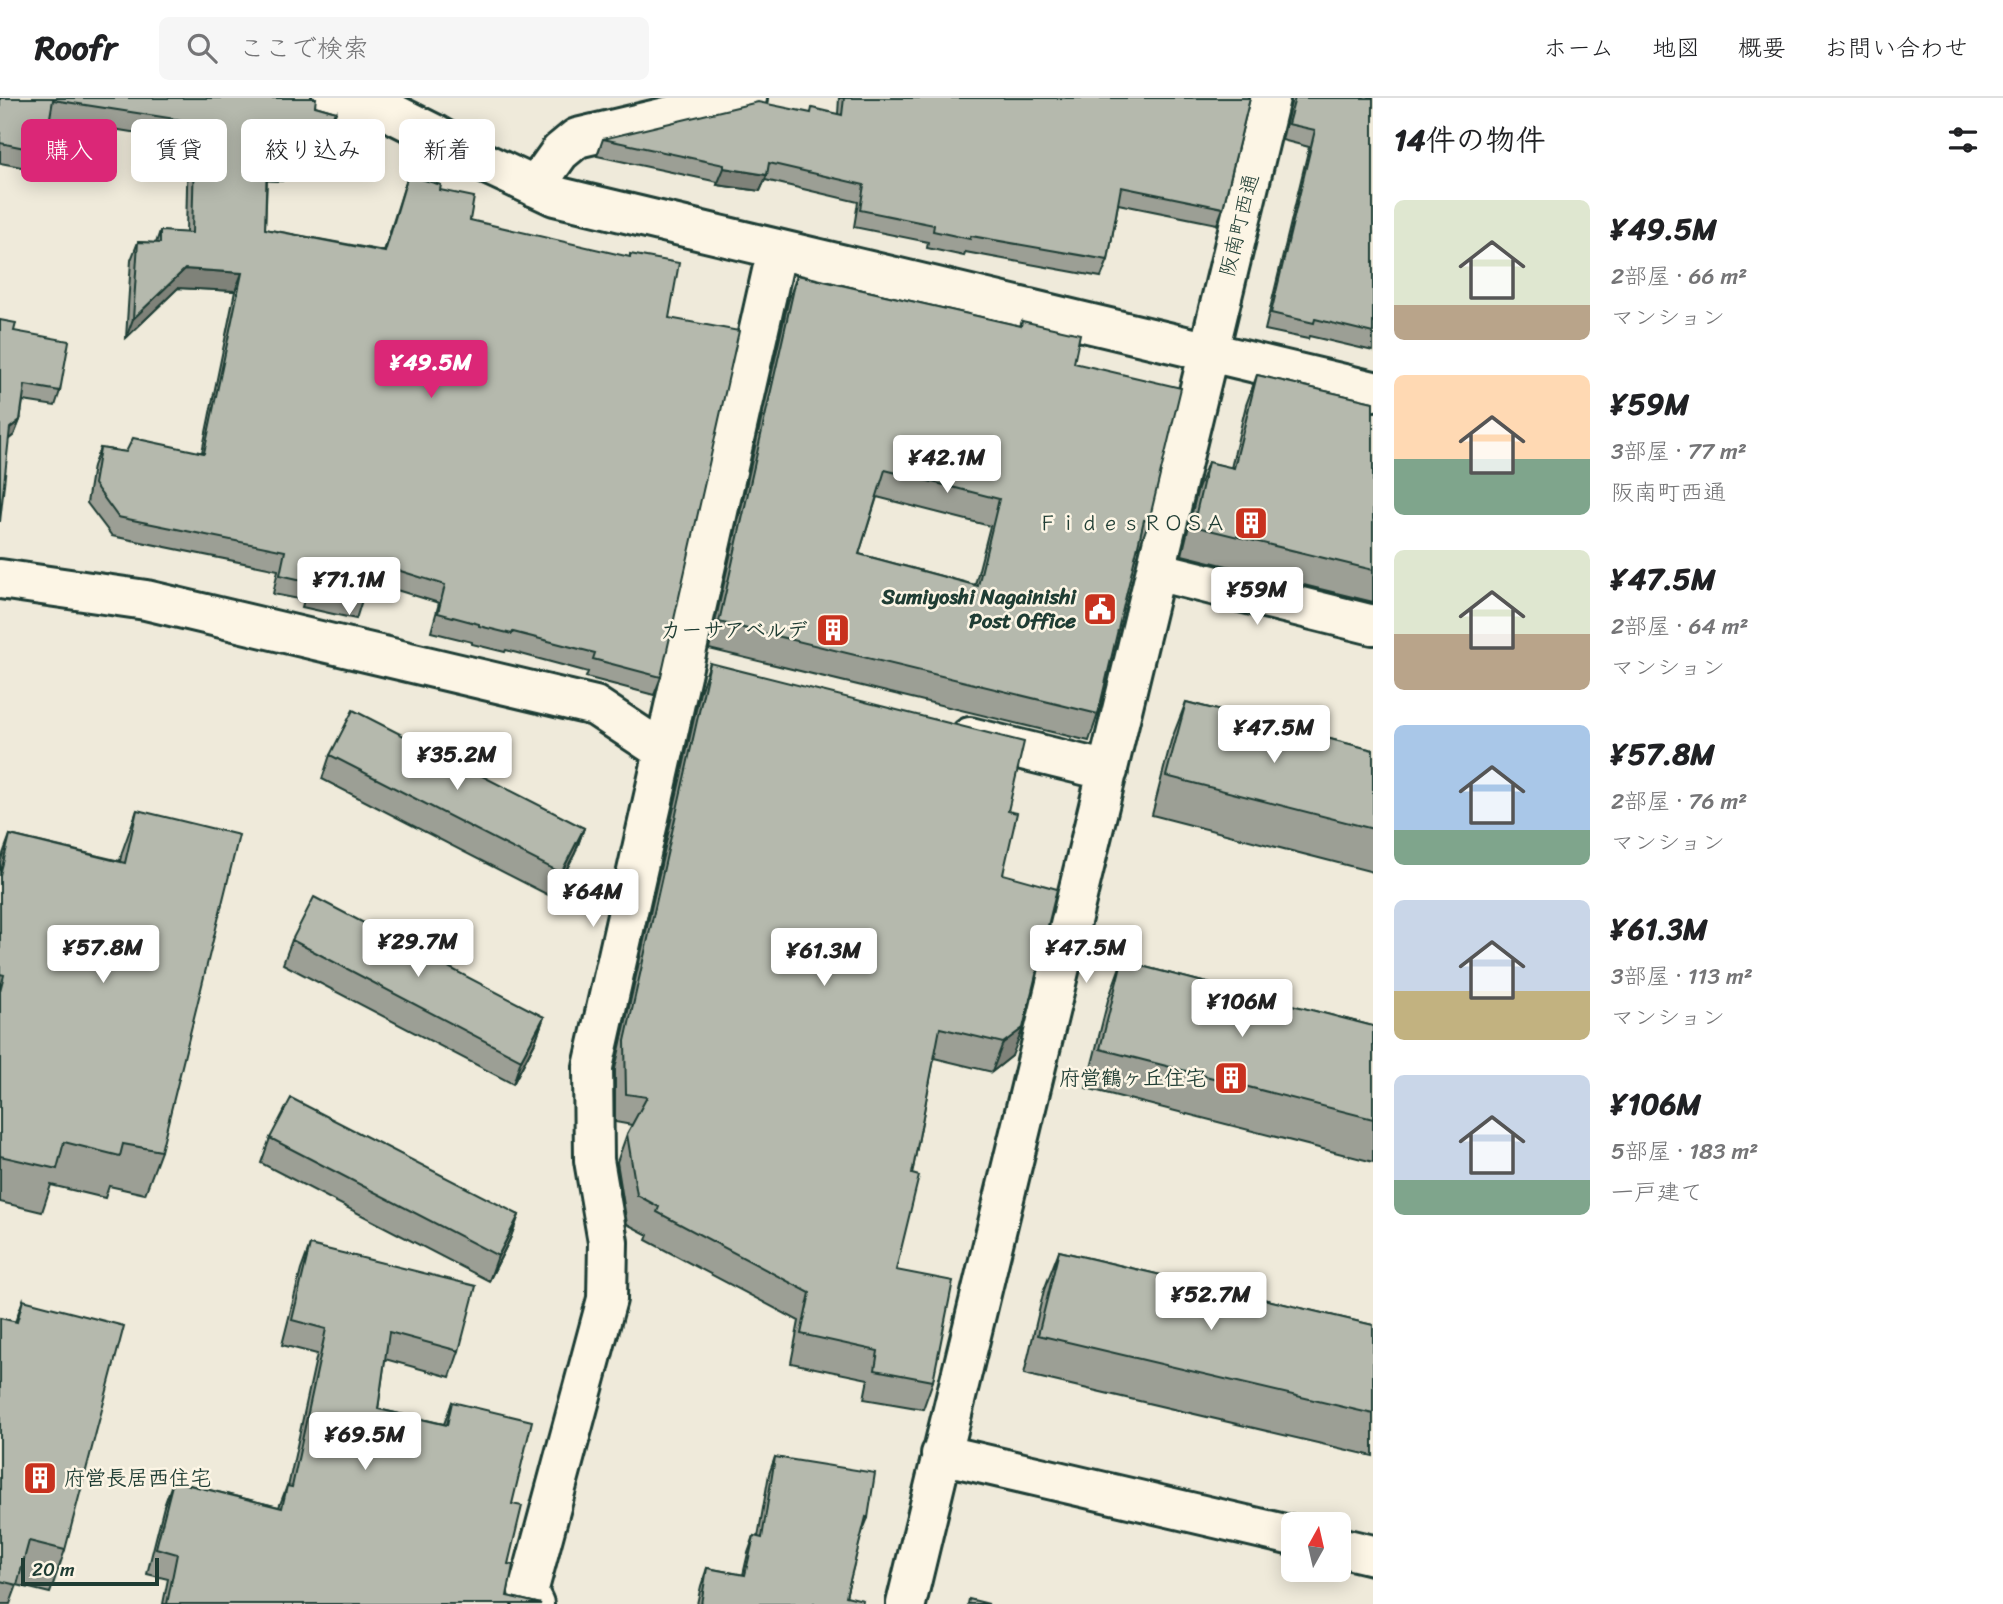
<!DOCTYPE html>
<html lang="ja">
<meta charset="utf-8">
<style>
:root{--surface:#fff;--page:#f6f6f6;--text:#202124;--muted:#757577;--line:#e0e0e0;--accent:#db2777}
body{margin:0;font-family:Sriracha,"Klee One",sans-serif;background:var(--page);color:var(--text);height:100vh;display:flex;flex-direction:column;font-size:26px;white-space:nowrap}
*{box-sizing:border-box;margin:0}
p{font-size:23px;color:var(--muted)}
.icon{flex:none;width:38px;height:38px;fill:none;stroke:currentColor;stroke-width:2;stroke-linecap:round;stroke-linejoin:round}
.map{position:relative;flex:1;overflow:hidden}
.panel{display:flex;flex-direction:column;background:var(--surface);width:630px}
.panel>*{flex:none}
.hud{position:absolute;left:21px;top:21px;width:665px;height:63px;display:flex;gap:14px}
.needle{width:46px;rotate:8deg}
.tools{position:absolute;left:1281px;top:1414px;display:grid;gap:14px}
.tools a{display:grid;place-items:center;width:70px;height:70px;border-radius:10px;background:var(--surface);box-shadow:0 4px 18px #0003;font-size:35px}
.scale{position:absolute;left:21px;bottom:18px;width:138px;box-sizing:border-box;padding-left:7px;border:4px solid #1f3d34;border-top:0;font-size:19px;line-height:24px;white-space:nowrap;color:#1f3d34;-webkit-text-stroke:5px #fcf5e5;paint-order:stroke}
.price{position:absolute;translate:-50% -60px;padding:0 16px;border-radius:7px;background:#fff;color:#222;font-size:23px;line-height:46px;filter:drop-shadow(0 2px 4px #0008)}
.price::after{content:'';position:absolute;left:50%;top:42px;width:21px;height:16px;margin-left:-10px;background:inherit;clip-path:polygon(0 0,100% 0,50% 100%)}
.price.selected{background:var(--accent);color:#fff}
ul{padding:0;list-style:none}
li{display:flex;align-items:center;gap:21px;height:175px;padding:0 21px}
li span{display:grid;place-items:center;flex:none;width:196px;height:140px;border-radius:10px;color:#555}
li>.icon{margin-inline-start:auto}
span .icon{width:84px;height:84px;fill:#fffc;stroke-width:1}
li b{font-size:30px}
h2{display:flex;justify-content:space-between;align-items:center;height:84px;padding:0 21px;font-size:30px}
.tag{padding:0 24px;border-radius:10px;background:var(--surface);box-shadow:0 4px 18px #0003;font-size:24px;line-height:63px}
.tag.selected{background:var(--accent);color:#fff}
header{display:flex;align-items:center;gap:42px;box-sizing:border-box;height:98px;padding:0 35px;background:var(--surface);border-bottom:2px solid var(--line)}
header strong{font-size:33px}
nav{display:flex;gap:38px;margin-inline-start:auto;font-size:24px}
.search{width:490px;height:63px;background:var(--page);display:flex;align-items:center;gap:18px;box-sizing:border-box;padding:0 24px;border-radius:10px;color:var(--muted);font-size:26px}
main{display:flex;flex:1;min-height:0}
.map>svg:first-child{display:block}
</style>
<header>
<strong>Roofr</strong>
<div class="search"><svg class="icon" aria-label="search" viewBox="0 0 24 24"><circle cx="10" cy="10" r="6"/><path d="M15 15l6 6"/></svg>ここで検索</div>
<nav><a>ホーム</a><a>地図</a><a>概要</a><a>お問い合わせ</a></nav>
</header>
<main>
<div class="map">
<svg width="1373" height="1506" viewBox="0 0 1373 1506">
<rect width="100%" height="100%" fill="#efeada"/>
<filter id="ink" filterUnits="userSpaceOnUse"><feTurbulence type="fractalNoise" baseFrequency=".0143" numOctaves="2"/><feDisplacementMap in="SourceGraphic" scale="14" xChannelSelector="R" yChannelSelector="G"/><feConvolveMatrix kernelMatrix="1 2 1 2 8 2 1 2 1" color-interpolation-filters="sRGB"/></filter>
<g filter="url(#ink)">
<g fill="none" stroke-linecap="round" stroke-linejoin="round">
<g stroke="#1f3d34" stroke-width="44">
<path id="minor" d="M 332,0 L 390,14 L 432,35 L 480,63 L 555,98 L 1373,293
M 535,89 L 560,54 L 577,40 L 747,0
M 1156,473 L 1373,527
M 0,481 L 146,502 L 595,608 L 663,653
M 970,639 L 1108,673
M 941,1356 L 1293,1438
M 1339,1449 L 1373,1457
M 534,1506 L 528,1494 L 607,1201 L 608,1144 L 594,1062 L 593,969 L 777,151
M 906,1506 L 1270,0"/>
</g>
<use href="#minor" stroke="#fcf5e5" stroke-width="38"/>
</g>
<path fill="#9c9f95" stroke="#1f3d34" stroke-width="2" fill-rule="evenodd" d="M 0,0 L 315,8 L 336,14 L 329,33 L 282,83 L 267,82 L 265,131 L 384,153 L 408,77 L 440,92 L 470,122 L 669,220 L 661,579 L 654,597 L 586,579 L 588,574 L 506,552 L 505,554 L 472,546 L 472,544 L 431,534 L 439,505 L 367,483 L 362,502 L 356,521 L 302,509 L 304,502 L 273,496 L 278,472 L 112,438 L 87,405 L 93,368 L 100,350 L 126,354 L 202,354 L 235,193 L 178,190 L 126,240 L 131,162 L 138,144 L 156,145 L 160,133 L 186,135 L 188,43 L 50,21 L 44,54 L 37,72 L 0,65 Z
M 839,0 L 1250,0 L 1223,110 L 1217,126 L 1118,106 L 1108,162 L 1101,179 L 965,154 L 964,158 L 927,150 L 928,144 L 854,129 L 858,104 L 765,82 L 760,93 L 717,87 L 718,84 L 597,58 L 603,41 L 811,15 L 838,16 Z
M 1291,0 L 1373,0 L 1373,253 L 1309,238 L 1308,241 L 1265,232 L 1309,49 L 1282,42 L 1291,5 Z
M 797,177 L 1020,228 L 1022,223 L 1074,265 L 1149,423 L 1139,450 L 1137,449 L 1098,616 L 1089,643 L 709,551 L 788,204 ZM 877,399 L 990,428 L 975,487 L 859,456 Z
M 14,233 L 60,293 L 55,308 L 23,303 L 20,322 L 14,337 L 8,342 Z
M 1257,277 L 1373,304 L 1373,504 L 1182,457 L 1197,394 L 1208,364 L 1231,370 L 1246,307 Z
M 710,565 L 1008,713 L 1003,776 L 1012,958 L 992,974 L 934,960 L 912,1076 L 896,1172 L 933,1283 L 923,1311 L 864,1301 L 868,1281 L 791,1265 L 799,1223 L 646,1142 L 648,1137 L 627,1126 L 617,1064 L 627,1036 L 632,1027 L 615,1024 L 615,971 L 700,594 Z
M 1186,604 L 1373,652 L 1373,774 L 1152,717 L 1171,643 Z
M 330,657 L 584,730 L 575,755 L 552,799 L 322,681 Z
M 137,712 L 161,1053 L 145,1096 L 109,1088 L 105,1100 L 51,1087 L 42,1114 L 0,1104 L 0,764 L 10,737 L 120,763 L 122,754 Z
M 292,842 L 544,919 L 535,944 L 513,986 L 283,866 Z
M 1122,863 L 1373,928 L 1373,1064 L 1086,990 L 1108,902 Z
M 270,1040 L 519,1117 L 510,1141 L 489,1183 L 261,1065 Z
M 310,1147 L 459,1253 L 450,1279 L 385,1261 L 378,1311 L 444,1326 L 452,1304 L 512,1406 L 508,1466 L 507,1498 L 541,1506 L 163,1506 L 168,1481 L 147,1476 L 164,1408 L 173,1383 L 279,1409 L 287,1388 L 288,1389 L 317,1256 L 282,1247 L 301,1172 Z
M 1059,1153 L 1373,1227 L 1373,1358 L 1024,1276 L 1044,1192 Z
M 23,1202 L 65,1452 L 50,1495 L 17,1487 L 10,1506 L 0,1506 L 0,1220 L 15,1224 Z
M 775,1359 L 868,1420 L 861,1437 L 846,1498 L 862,1506 L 697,1506 L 701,1488 L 707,1470 L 743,1477 L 748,1455 L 754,1438 L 758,1439 L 769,1376 Z"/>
<path fill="#7f8279" stroke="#1f3d34" stroke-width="2" d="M 336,14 L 329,33 L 282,83 L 261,82 L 267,63 Z
M 724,70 L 767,77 L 760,93 L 717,87 Z
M 185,171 L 242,175 L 235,193 L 178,190 L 126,240 L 133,221 Z
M 20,322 L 14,337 L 4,345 L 10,330 Z
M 584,730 L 575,755 L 552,799 L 561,775 Z
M 544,919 L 535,944 L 513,986 L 521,962 Z
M 1023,930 L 1012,958 L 992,974 L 1003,945 Z
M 519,1117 L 510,1141 L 489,1183 L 498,1158 Z"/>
<path fill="#b5b9ad" stroke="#1f3d34" stroke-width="2" fill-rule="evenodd" d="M 0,0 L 316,0 L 315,8 L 336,14 L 289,65 L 267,63 L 265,131 L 385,154 L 408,77 L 441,87 L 440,92 L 474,99 L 470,122 L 630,159 L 630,156 L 679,165 L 669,220 L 739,233 L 661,579 L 593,561 L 595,555 L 513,534 L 512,536 L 479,528 L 479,526 L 438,515 L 445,487 L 372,464 L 362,502 L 309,490 L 311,484 L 280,477 L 285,453 L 118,419 L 94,386 L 100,350 L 126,354 L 133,340 L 204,355 L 242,175 L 185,171 L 133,221 L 138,144 L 160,145 L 160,133 L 192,135 L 195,24 L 53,2 L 44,54 L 0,45 Z
M 844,0 L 1250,0 L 1223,110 L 1121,89 L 1108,162 L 971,138 L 970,141 L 933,133 L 934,127 L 860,112 L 864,87 L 769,65 L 767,77 L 724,70 L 724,67 L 603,41 L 758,4 L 811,15 L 812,10 L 842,17 Z
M 1295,0 L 1373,0 L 1373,235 L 1315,221 L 1314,225 L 1271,215 L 1315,32 L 1288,26 Z
M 797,177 L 1021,228 L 1022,223 L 1080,236 L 1074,265 L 1181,290 L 1149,423 L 1144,422 L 1098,616 L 719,524 ZM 885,372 L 999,401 L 978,488 L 859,456 Z
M 0,222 L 16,225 L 14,233 L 69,243 L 60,293 L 25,287 L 20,322 L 10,330 L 0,424 Z
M 1257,277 L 1373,304 L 1373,472 L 1193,428 L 1208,364 L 1234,370 Z
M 710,565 L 1024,644 L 1008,713 L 1017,715 L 1003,776 L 1057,791 L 1023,930 L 1003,945 L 940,930 L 912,1076 L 919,1078 L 896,1172 L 953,1183 L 933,1283 L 875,1272 L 878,1253 L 801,1236 L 810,1195 L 657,1114 L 659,1109 L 637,1097 L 627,1036 L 647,999 L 626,996 L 625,943 Z
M 1186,604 L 1373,652 L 1373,731 L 1166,678 Z
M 353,612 L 584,730 L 561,775 L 330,657 Z
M 137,712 L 239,737 L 161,1053 L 123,1046 L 120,1058 L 64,1044 L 57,1071 L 0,1058 L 0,893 L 4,877 L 0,876 L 0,777 L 10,737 L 125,765 Z
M 314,799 L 544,919 L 521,962 L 292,842 Z
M 1122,863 L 1373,928 L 1373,1021 L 1100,951 Z
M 291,1000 L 519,1117 L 498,1158 L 270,1040 Z
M 310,1147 L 476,1188 L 459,1253 L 389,1234 L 378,1311 L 447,1327 L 452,1304 L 532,1323 L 512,1406 L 522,1408 L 508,1466 L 513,1467 L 507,1498 L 541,1506 L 167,1506 L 177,1456 L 156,1450 L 173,1383 L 282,1410 L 287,1388 L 292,1389 L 326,1231 L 292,1222 Z
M 1059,1153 L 1373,1227 L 1373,1316 L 1038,1237 Z
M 23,1202 L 124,1228 L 65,1452 L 29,1443 L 17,1487 L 0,1483 L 0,1220 L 17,1224 Z
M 775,1359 L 875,1375 L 868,1420 L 866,1419 L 846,1498 L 863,1502 L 862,1506 L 701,1506 L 707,1470 L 745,1477 L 754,1438 L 762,1440 Z
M 969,1501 L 989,1506 L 968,1506 Z"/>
</g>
<defs>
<g id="building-square" transform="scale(1.75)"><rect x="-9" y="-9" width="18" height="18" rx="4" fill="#c8321e" stroke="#fcf5e5"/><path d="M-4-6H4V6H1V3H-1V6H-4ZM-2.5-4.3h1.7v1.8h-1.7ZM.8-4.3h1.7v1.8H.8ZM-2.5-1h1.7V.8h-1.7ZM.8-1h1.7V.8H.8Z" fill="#fff"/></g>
<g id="civic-square" transform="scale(1.75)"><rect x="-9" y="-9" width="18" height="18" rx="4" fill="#c8321e" stroke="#fcf5e5"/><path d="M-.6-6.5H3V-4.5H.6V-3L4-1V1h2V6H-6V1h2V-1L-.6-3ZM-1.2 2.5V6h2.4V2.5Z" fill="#fff"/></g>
</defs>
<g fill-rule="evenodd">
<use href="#building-square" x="1251" y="425"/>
<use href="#civic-square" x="1100" y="511"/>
<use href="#building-square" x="833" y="532"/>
<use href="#building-square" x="1231" y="980"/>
<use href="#building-square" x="40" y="1380"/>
</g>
<g text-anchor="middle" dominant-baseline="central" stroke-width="5" stroke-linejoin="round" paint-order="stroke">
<g font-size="21" fill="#1f3d34" stroke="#fcf5e5">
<text transform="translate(1239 127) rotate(-76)">阪南町西通</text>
</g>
<g font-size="21" font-weight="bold" fill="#1f3d34" stroke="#fcf5e5" text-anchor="end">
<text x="1226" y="425">ＦｉｄｅｓＲＯＳＡ</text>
<text x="1076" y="499">Sumiyoshi Nagainishi<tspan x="1076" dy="24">Post Office</tspan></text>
<text x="808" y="532">カーサアベルデ</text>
<text x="1206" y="980">府営鶴ヶ丘住宅</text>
<text x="64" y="1380" text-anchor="start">府営長居西住宅</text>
</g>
</g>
</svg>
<div class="tools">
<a><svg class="needle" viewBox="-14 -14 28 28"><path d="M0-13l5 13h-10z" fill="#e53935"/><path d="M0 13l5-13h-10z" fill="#757577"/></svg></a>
</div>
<div class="scale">20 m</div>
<b class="price selected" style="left:431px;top:302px">¥49.5M</b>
<b class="price" style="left:947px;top:397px">¥42.1M</b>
<b class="price" style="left:349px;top:519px">¥71.1M</b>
<b class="price" style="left:1257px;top:529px">¥59M</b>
<b class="price" style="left:1274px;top:667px">¥47.5M</b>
<b class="price" style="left:457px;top:694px">¥35.2M</b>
<b class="price" style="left:593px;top:831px">¥64M</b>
<b class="price" style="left:418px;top:881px">¥29.7M</b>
<b class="price" style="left:103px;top:887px">¥57.8M</b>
<b class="price" style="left:1086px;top:887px">¥47.5M</b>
<b class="price" style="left:824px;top:890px">¥61.3M</b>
<b class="price" style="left:1242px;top:941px">¥106M</b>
<b class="price" style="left:1211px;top:1234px">¥52.7M</b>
<b class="price" style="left:365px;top:1374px">¥69.5M</b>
<div class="hud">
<a class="tag selected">購入</a>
<a class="tag">賃貸</a>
<a class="tag">絞り込み</a>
<a class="tag">新着</a>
</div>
</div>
<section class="panel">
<h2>14件の物件<svg class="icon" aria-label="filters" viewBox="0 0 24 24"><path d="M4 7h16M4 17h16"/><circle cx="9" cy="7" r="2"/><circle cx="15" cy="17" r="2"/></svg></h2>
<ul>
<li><span style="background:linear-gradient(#dfe7d0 75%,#b9a48a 0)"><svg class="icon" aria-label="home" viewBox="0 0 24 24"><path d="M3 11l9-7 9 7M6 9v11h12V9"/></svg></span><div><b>¥49.5M</b><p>2部屋 · 66 m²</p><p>マンション</p></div></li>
<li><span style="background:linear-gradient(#ffd9b3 60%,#7fa58c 0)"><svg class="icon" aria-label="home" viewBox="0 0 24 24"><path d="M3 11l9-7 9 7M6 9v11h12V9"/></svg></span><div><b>¥59M</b><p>3部屋 · 77 m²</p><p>阪南町西通</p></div></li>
<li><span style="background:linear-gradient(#dfe7d0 60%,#b9a48a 0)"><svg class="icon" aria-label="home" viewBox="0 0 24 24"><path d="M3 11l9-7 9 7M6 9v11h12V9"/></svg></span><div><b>¥47.5M</b><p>2部屋 · 64 m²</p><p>マンション</p></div></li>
<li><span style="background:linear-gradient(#a9c7e8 75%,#7fa58c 0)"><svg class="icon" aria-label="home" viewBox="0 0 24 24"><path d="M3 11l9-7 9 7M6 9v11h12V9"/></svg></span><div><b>¥57.8M</b><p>2部屋 · 76 m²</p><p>マンション</p></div></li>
<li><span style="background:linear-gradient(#c9d6e8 65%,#c2b280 0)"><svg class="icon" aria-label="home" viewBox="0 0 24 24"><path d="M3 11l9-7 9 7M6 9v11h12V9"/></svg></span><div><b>¥61.3M</b><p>3部屋 · 113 m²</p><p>マンション</p></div></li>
<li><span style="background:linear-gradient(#c9d6e8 75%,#7fa58c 0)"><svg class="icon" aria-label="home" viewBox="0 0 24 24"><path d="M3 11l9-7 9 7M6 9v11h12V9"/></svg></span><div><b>¥106M</b><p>5部屋 · 183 m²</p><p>一戸建て</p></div></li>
</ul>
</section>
</main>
